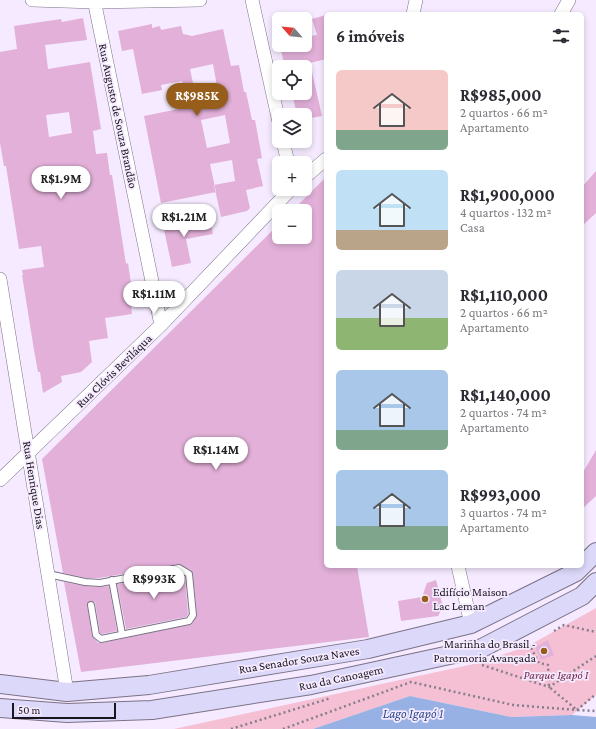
<!DOCTYPE html>
<html lang="pt">
<meta charset="utf-8">
<style>
:root{--surface:#fff;--page:#f7f7f7;--text:#2b2b33;--muted:#7c7c81;--accent:#975d1a}
body{margin:0;font-family:"Crimson Pro",serif;background:var(--page);color:var(--text);height:100vh;display:flex;flex-direction:column;font-size:15px;white-space:nowrap}
*{box-sizing:border-box;margin:0}
p{font-size:13px;color:var(--muted)}
.icon{flex:none;width:22px;height:22px;fill:none;stroke:currentColor;stroke-width:2;stroke-linecap:round;stroke-linejoin:round}
.map{position:relative;flex:1;overflow:hidden}
.side{position:absolute;left:324px;top:12px;width:260px;height:556px;display:flex;flex-direction:column;background:var(--surface);border-radius:6px;box-shadow:0 2px 6px #0003}
.side>*{flex:none}
.needle{width:26px;rotate:297deg}
.fabs{position:absolute;left:272px;top:12px;display:grid;gap:8px}
.fabs a{display:grid;place-items:center;width:40px;height:40px;border-radius:6px;background:var(--surface);box-shadow:0 2px 6px #0003;font-size:20px}
.scale{position:absolute;left:12px;bottom:10px;width:104px;box-sizing:border-box;padding-left:4px;border:2px solid #19151c;border-top:0;font-size:11px;line-height:14px;white-space:nowrap;color:#19151c;-webkit-text-stroke:3px #f5eaff;paint-order:stroke}
.price{position:absolute;translate:-50% -34px;padding:0 9px;border-radius:14px;background:#fff;color:#222;font-size:13px;line-height:26px;filter:drop-shadow(0 1px 2px #0008)}
.price::after{content:'';position:absolute;left:50%;top:24px;width:12px;height:9px;margin-left:-6px;background:inherit;clip-path:polygon(0 0,100% 0,50% 100%)}
.price.active{background:var(--accent);color:#fff}
ul{padding:0;list-style:none}
li{display:flex;align-items:center;gap:12px;height:100px;padding:0 12px}
li span{display:grid;place-items:center;flex:none;width:112px;height:80px;border-radius:6px;color:#555}
li>.icon{margin-inline-start:auto}
span .icon{width:48px;height:48px;fill:#fffc;stroke-width:1}
li b{font-size:17px}
h2{display:flex;justify-content:space-between;align-items:center;height:48px;padding:0 12px;font-size:17px}
.map>svg:first-child{display:block}
</style>
<div class="map">
<svg width="596" height="729" viewBox="0 0 596 729">
<rect width="100%" height="100%" fill="#f5eaff"/>
<path fill="#f5c0d3" d="M 596,608 L 596,695 L 572,715 L 511,717 L 410,696 L 313,729 L 174,729 L 478,663 L 528,646 Z"/>
<path fill="#97b1e4" d="M 410,696 L 511,717 L 572,715 L 596,717 L 596,729 L 313,729 Z"/>
<path fill="#e2b0d9" fill-rule="evenodd" d="M 326,15 L 326,59 L 310,63 L 322,116 L 305,119 L 305,115 L 297,115 L 292,93 L 305,93 L 305,67 L 294,67 L 293,62 L 284,64 L 280,45 L 305,45 L 305,37 L 317,35 L 312,19 Z
M 83,18 L 87,40 L 45,45 L 48,69 L 90,62 L 101,129 L 93,131 L 96,154 L 107,153 L 110,175 L 112,175 L 126,264 L 128,263 L 131,283 L 129,283 L 132,314 L 105,318 L 108,338 L 89,341 L 92,362 L 81,372 L 61,376 L 62,382 L 43,393 L 40,372 L 38,372 L 34,350 L 22,275 L 23,275 L 22,270 L 44,267 L 41,246 L 19,249 L 6,166 L 4,166 L 0,143 L 0,52 L 17,49 L 14,26 L 61,19 L 62,22 ZM 69,112 L 72,133 L 49,137 L 46,115 Z
M 152,24 L 152,28 L 160,26 L 161,30 L 181,26 L 183,34 L 192,36 L 223,29 L 231,66 L 239,65 L 244,92 L 246,92 L 252,120 L 255,120 L 262,158 L 257,159 L 263,186 L 246,190 L 250,208 L 247,211 L 221,217 L 214,185 L 235,181 L 232,160 L 210,164 L 216,192 L 161,203 L 144,116 L 198,105 L 195,91 L 217,86 L 213,64 L 190,69 L 193,83 L 183,85 L 182,81 L 161,85 L 162,90 L 142,94 L 133,49 L 122,51 L 118,31 ZM 225,115 L 230,143 L 207,148 L 201,120 Z
M 596,171 L 596,213 L 582,226 L 582,187 Z
M 326,177 L 326,566 L 357,566 L 369,637 L 81,672 L 64,582 L 85,586 L 100,587 L 109,586 L 117,631 L 102,634 L 100,633 L 95,602 L 91,601 L 87,604 L 92,636 L 98,643 L 102,643 L 192,624 L 197,615 L 193,574 L 191,570 L 179,564 L 100,578 L 86,578 L 63,573 L 42,459 L 279,224 L 279,237 L 305,237 L 305,211 L 292,211 Z
M 210,218 L 213,234 L 186,239 L 191,263 L 172,267 L 163,225 L 191,219 L 192,222 Z
M 596,450 L 596,496 L 582,509 L 582,474 Z
M 178,573 L 185,577 L 188,614 L 186,617 L 126,629 L 117,584 Z
M 436,580 L 443,607 L 438,616 L 401,621 L 398,601 L 422,597 L 427,583 Z
M 548,640 L 554,655 L 541,660 L 535,647 Z"/>
<g fill="none" stroke-linecap="round" stroke-linejoin="round">
<g stroke="#7c7285" stroke-width="8">
<path id="lane" d="M 48,574 L 85,582 L 100,583 L 179,568 L 189,574 L 193,615 L 189,621 L 101,639 L 96,635 L 91,605
M 112,580 L 122,634"/>
</g>
<g stroke="#7c7285" stroke-width="14">
<path id="street" d="M 32,0 L 95,2 L 200,0
M 94,0 L 161,325
M 252,0 L 279,122
M 413,14 L 416,0
M 561,14 L 569,0
M 283,141 L 288,163
M 305,177 L 326,159
M 0,279 L 67,692
M 0,480 L 161,325 L 291,189
M 458,566 L 471,624"/>
</g>
<g stroke="#7c7285" stroke-width="20">
<path id="secondary" d="M 582,566 L 596,552
M 0,684 L 67,692 L 149,685 L 368,649 L 471,624 L 576,572 L 582,566
M 0,708 L 67,713 L 152,710 L 311,685 L 482,648 L 582,596 L 596,582"/>
</g>
<path stroke="#867e8c" stroke-width="2.5" stroke-dasharray="2 3" stroke-linecap="butt" d="M 554,631 L 564,625 L 596,632
M 531,648 L 539,663 L 548,665 L 549,687 L 577,710 L 596,711
M 482,665 L 549,687 L 596,656
M 231,729 L 331,698
M 283,729 L 411,682 L 513,705 L 577,710 L 596,694"/>
<use href="#lane" stroke="#fff" stroke-width="6"/>
<use href="#street" stroke="#fff" stroke-width="13"/>
<use href="#secondary" stroke="#dcd8fa" stroke-width="18"/>
</g>
<g fill="#975d1a" stroke="#f5eaff" stroke-width="1.5">
<circle cx="425" cy="599" r="4"/>
<circle cx="544" cy="651" r="4"/>
</g>
<g text-anchor="middle" dominant-baseline="central" stroke-width="3.5" stroke-linejoin="round" paint-order="stroke">
<g font-size="12" fill="#19151c" stroke="#f5eaff">
<text transform="translate(118 116) rotate(78)">Rua Augusto de Souza Brandão</text>
<text transform="translate(114 371) rotate(-44)">Rua Clóvis Beviláqua</text>
<text transform="translate(34 485) rotate(81)">Rua Henrique Dias</text>
<text transform="translate(299 660) rotate(-9)">Rua Senador Souza Naves</text>
<text transform="translate(341 678) rotate(-12)">Rua da Canoagem</text>
</g>
<g font-size="12" fill="#19151c" stroke="#f5eaff" text-anchor="start">
<text x="433" y="592">Edifício Maison<tspan x="433" dy="14">Lac Leman</tspan></text>
<text x="536" y="644" text-anchor="end">Marinha do Brasil -<tspan x="536" dy="14">Patromoria Avançada</tspan></text>
</g>
<g font-size="12" font-style="italic" fill="#72294a" stroke="#f5eaff">
<text x="556" y="675">Parque Igapó I</text>
</g>
<g font-size="13" font-style="italic" fill="#2f4d8b" stroke="#f5eaff">
<text x="413" y="713">Lago Igapó 1</text>
</g>
</g>
</svg>
<div class="fabs">
<a><svg class="needle" viewBox="-14 -14 28 28"><path d="M0-13l5 13h-10z" fill="#e53935"/><path d="M0 13l5-13h-10z" fill="#7c7c81"/></svg></a>
<a><svg class="icon" aria-label="locate" viewBox="0 0 24 24"><circle cx="12" cy="12" r="6"/><path d="M12 2v4M12 18v4M2 12h4M18 12h4"/></svg></a>
<a><svg class="icon" aria-label="layers" viewBox="0 0 24 24"><path d="M12 4l9 5-9 5-9-5zM3 14l9 5 9-5"/></svg></a>
<a>+</a>
<a>−</a>
</div>
<div class="scale">50 m</div>
<b class="price active" style="left:197px;top:117px">R$985K</b>
<b class="price" style="left:61px;top:200px">R$1.9M</b>
<b class="price" style="left:184px;top:238px">R$1.21M</b>
<b class="price" style="left:154px;top:315px">R$1.11M</b>
<b class="price" style="left:216px;top:471px">R$1.14M</b>
<b class="price" style="left:154px;top:600px">R$993K</b>
<section class="side">
<h2>6 imóveis<svg class="icon" aria-label="filters" viewBox="0 0 24 24"><path d="M4 7h16M4 17h16"/><circle cx="9" cy="7" r="2"/><circle cx="15" cy="17" r="2"/></svg></h2>
<ul>
<li><span style="background:linear-gradient(#f6c9c9 75%,#7fa58c 0)"><svg class="icon" aria-label="home" viewBox="0 0 24 24"><path d="M3 11l9-7 9 7M6 9v11h12V9"/></svg></span><div><b>R$985,000</b><p>2 quartos · 66 m²</p><p>Apartamento</p></div></li>
<li><span style="background:linear-gradient(#bfe0f5 75%,#b9a48a 0)"><svg class="icon" aria-label="home" viewBox="0 0 24 24"><path d="M3 11l9-7 9 7M6 9v11h12V9"/></svg></span><div><b>R$1,900,000</b><p>4 quartos · 132 m²</p><p>Casa</p></div></li>
<li><span style="background:linear-gradient(#c9d6e8 60%,#8fb573 0)"><svg class="icon" aria-label="home" viewBox="0 0 24 24"><path d="M3 11l9-7 9 7M6 9v11h12V9"/></svg></span><div><b>R$1,110,000</b><p>2 quartos · 66 m²</p><p>Apartamento</p></div></li>
<li><span style="background:linear-gradient(#a9c7e8 75%,#7fa58c 0)"><svg class="icon" aria-label="home" viewBox="0 0 24 24"><path d="M3 11l9-7 9 7M6 9v11h12V9"/></svg></span><div><b>R$1,140,000</b><p>2 quartos · 74 m²</p><p>Apartamento</p></div></li>
<li><span style="background:linear-gradient(#a9c7e8 70%,#7fa58c 0)"><svg class="icon" aria-label="home" viewBox="0 0 24 24"><path d="M3 11l9-7 9 7M6 9v11h12V9"/></svg></span><div><b>R$993,000</b><p>3 quartos · 74 m²</p><p>Apartamento</p></div></li>
</ul>
</section>
</div>
